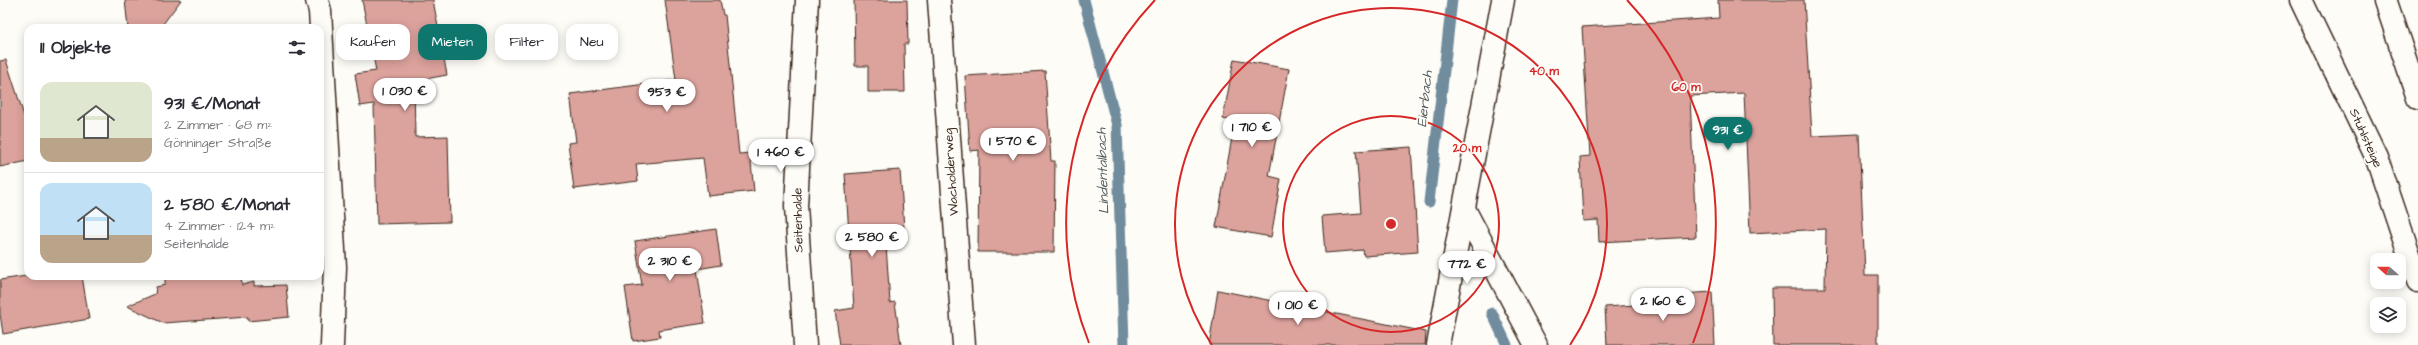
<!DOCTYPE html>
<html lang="de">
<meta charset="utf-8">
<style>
:root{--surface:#fff;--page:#f7f7f7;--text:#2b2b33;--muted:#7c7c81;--line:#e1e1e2;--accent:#0f766e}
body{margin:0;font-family:"Architects Daughter",sans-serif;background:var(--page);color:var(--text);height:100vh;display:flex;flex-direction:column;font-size:15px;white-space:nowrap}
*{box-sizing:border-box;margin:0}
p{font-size:13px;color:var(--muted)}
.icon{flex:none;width:22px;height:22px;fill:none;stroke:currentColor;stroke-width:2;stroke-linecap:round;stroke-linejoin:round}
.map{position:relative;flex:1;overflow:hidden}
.panel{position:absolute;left:24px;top:24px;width:300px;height:256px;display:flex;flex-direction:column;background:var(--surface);border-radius:12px;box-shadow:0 2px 10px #0003}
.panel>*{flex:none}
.hud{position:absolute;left:336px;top:24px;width:380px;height:36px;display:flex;gap:8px}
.needle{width:26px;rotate:291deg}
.buttons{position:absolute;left:2370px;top:253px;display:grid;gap:8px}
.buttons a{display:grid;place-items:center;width:36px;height:36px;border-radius:8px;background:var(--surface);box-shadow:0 2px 10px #0003;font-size:20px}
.price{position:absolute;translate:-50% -34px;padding:0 9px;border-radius:14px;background:#fff;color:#222;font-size:13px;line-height:26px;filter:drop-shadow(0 1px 2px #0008)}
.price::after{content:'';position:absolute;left:50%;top:24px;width:12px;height:9px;margin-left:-6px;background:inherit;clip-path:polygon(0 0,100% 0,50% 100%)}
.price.active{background:var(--accent);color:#fff}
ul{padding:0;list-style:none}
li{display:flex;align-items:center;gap:12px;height:100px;padding:0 16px}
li+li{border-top:1px solid var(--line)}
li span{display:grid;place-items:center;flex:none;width:112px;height:80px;border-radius:12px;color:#555}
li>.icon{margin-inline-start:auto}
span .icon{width:48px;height:48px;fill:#fffc;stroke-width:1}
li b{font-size:17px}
h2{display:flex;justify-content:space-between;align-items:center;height:48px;padding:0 16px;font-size:17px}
.tag{padding:0 14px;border-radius:12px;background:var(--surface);box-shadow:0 2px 10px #0003;font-size:14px;line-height:36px}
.tag.active{background:var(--accent);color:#fff}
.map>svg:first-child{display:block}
</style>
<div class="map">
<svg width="2418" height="345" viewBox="0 0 2418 345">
<rect width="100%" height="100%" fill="#fdfcf7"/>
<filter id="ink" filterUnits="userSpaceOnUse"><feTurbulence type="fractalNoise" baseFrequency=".025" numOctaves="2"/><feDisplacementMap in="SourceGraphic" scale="8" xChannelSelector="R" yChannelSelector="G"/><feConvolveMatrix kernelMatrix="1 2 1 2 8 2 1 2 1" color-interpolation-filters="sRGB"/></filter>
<g filter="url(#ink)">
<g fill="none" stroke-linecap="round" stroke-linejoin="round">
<path stroke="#6f8c9d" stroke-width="11" d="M 1084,0 L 1117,125 L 1124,345
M 1429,202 L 1452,0
M 1492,313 L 1507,345"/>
</g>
<path fill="#dca29c" stroke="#3b2a1e" d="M 125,0 L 181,0 L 160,28 L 128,28 Z
M 362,0 L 433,0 L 447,75 L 414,81 L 415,137 L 448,136 L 450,222 L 377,224 L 374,104 L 360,106 L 355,74 L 376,71 Z
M 665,0 L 720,0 L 723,15 L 725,15 L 739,154 L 750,153 L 754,191 L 708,196 L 703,158 L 636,164 L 638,181 L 574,189 L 568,143 L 576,142 L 570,94 L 676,80 Z
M 854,0 L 907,0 L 908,44 L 904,44 L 905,92 L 868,92 L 868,66 L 855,66 Z
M 1718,0 L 1804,0 L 1812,136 L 1859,134 L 1865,275 L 1878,275 L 1878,345 L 1773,345 L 1772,288 L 1825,288 L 1826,229 L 1750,233 L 1744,93 L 1690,96 L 1696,237 L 1599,242 L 1598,220 L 1583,221 L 1580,157 L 1590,156 L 1582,27 L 1719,18 Z
M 1234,59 L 1289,69 L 1269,176 L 1281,179 L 1271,237 L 1216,227 L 1235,121 L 1223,119 Z
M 6,60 L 28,128 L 28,161 L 0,167 L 0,61 Z
M 1045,71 L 1051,161 L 1055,161 L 1054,252 L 978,252 L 979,150 L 970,151 L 965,76 Z
M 1411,147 L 1418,252 L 1364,256 L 1363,250 L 1325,253 L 1322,216 L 1361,213 L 1356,151 Z
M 900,170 L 905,243 L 886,245 L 890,303 L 895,302 L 901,345 L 840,345 L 835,311 L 854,308 L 845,174 Z
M 716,229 L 721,265 L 697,269 L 705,323 L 659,330 L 660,337 L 633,341 L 625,287 L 642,285 L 635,241 Z
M 26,276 L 82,276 L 89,319 L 3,334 L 0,314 L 0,280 Z
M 165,276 L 241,276 L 242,285 L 254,282 L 254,286 L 286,285 L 289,317 L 248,321 L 248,317 L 163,323 L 127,306 L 155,294 L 156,287 L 165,285 Z
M 1218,290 L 1426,332 L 1425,345 L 1209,345 Z
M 1712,292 L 1715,345 L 1607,345 L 1605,307 L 1667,303 L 1667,295 Z"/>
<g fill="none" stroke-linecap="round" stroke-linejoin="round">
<g stroke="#3b2a1e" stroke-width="25">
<path id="minor" d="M 317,0 L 320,11 L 335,267 L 332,345
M 939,0 L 964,345
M 2386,2 L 2418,98
M 1464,209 L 1536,345
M 805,345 L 796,206 L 807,0"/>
</g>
<g stroke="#3b2a1e" stroke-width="25">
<path id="tertiary" d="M 1438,345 L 1503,0"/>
</g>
<g stroke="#3b2a1e" stroke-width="25">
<path id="secondary" d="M 2301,0 L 2376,156 L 2418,281"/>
</g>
<use href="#minor" stroke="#fdfcf7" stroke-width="22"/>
<use href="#tertiary" stroke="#fdfcf7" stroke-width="22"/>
<use href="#secondary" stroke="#fdfcf7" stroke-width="22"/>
</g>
</g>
<g fill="none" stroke="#d62828" stroke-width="2">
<circle cx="1391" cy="224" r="108"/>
<path d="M1212 345A216 216 0 1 1 1570 345"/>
<path d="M1089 343A325 325 0 0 1 1155 0M1627 0A325 325 0 0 1 1693 343"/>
</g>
<g text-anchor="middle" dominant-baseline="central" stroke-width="3.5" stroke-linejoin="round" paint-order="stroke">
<g font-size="13" fill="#3b2a1e" stroke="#fdfcf7">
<text transform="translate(2366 138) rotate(66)">Stuhlsteige</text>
<text transform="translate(951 172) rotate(-94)">Wacholderweg</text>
<text transform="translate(798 220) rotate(-91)">Seitenhalde</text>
</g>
<g font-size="14" font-style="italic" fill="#555b5e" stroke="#fdfcf7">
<text transform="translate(1425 99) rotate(-84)">Eierbach</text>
<text transform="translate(1103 171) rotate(-92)">Lindentalbach</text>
</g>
</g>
<circle cx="1391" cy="224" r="6" fill="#d62828" stroke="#fdfcf7" stroke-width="2"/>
<g font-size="12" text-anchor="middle" font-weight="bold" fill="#d62828" stroke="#fdfcf7" stroke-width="3.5" stroke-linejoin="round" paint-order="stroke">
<text x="1544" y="75">40 m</text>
<text x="1686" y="91">60 m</text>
<text x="1467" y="152">20 m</text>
</g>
</svg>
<div class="buttons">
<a><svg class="needle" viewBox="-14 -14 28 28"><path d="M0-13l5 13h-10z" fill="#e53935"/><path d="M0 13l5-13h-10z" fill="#7c7c81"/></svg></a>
<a><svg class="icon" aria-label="layers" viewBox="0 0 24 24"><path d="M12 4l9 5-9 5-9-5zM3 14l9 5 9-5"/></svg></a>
</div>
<b class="price" style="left:405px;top:112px">1 030 €</b>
<b class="price" style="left:667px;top:113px">953 €</b>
<b class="price" style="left:1252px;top:148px">1 710 €</b>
<b class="price active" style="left:1728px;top:151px">931 €</b>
<b class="price" style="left:1013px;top:162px">1 570 €</b>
<b class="price" style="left:781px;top:173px">1 460 €</b>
<b class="price" style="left:872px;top:258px">2 580 €</b>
<b class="price" style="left:670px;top:282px">2 310 €</b>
<b class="price" style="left:1467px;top:285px">772 €</b>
<b class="price" style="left:1663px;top:322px">2 160 €</b>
<b class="price" style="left:1298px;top:326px">1 010 €</b>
<div class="hud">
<a class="tag">Kaufen</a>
<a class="tag active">Mieten</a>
<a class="tag">Filter</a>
<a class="tag">Neu</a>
</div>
<section class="panel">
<h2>11 Objekte<svg class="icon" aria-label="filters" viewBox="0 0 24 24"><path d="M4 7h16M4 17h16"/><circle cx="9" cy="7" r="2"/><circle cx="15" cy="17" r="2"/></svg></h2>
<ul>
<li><span style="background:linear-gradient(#dfe7d0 70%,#b9a48a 0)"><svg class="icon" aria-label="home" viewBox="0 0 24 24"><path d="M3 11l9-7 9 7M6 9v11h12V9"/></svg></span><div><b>931 €/Monat</b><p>2 Zimmer · 68 m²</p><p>Gönninger Straße</p></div></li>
<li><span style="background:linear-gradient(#bfe0f5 65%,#b9a48a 0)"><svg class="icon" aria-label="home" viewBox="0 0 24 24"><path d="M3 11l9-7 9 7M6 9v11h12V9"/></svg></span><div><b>2 580 €/Monat</b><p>4 Zimmer · 124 m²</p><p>Seitenhalde</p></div></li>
</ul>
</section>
</div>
